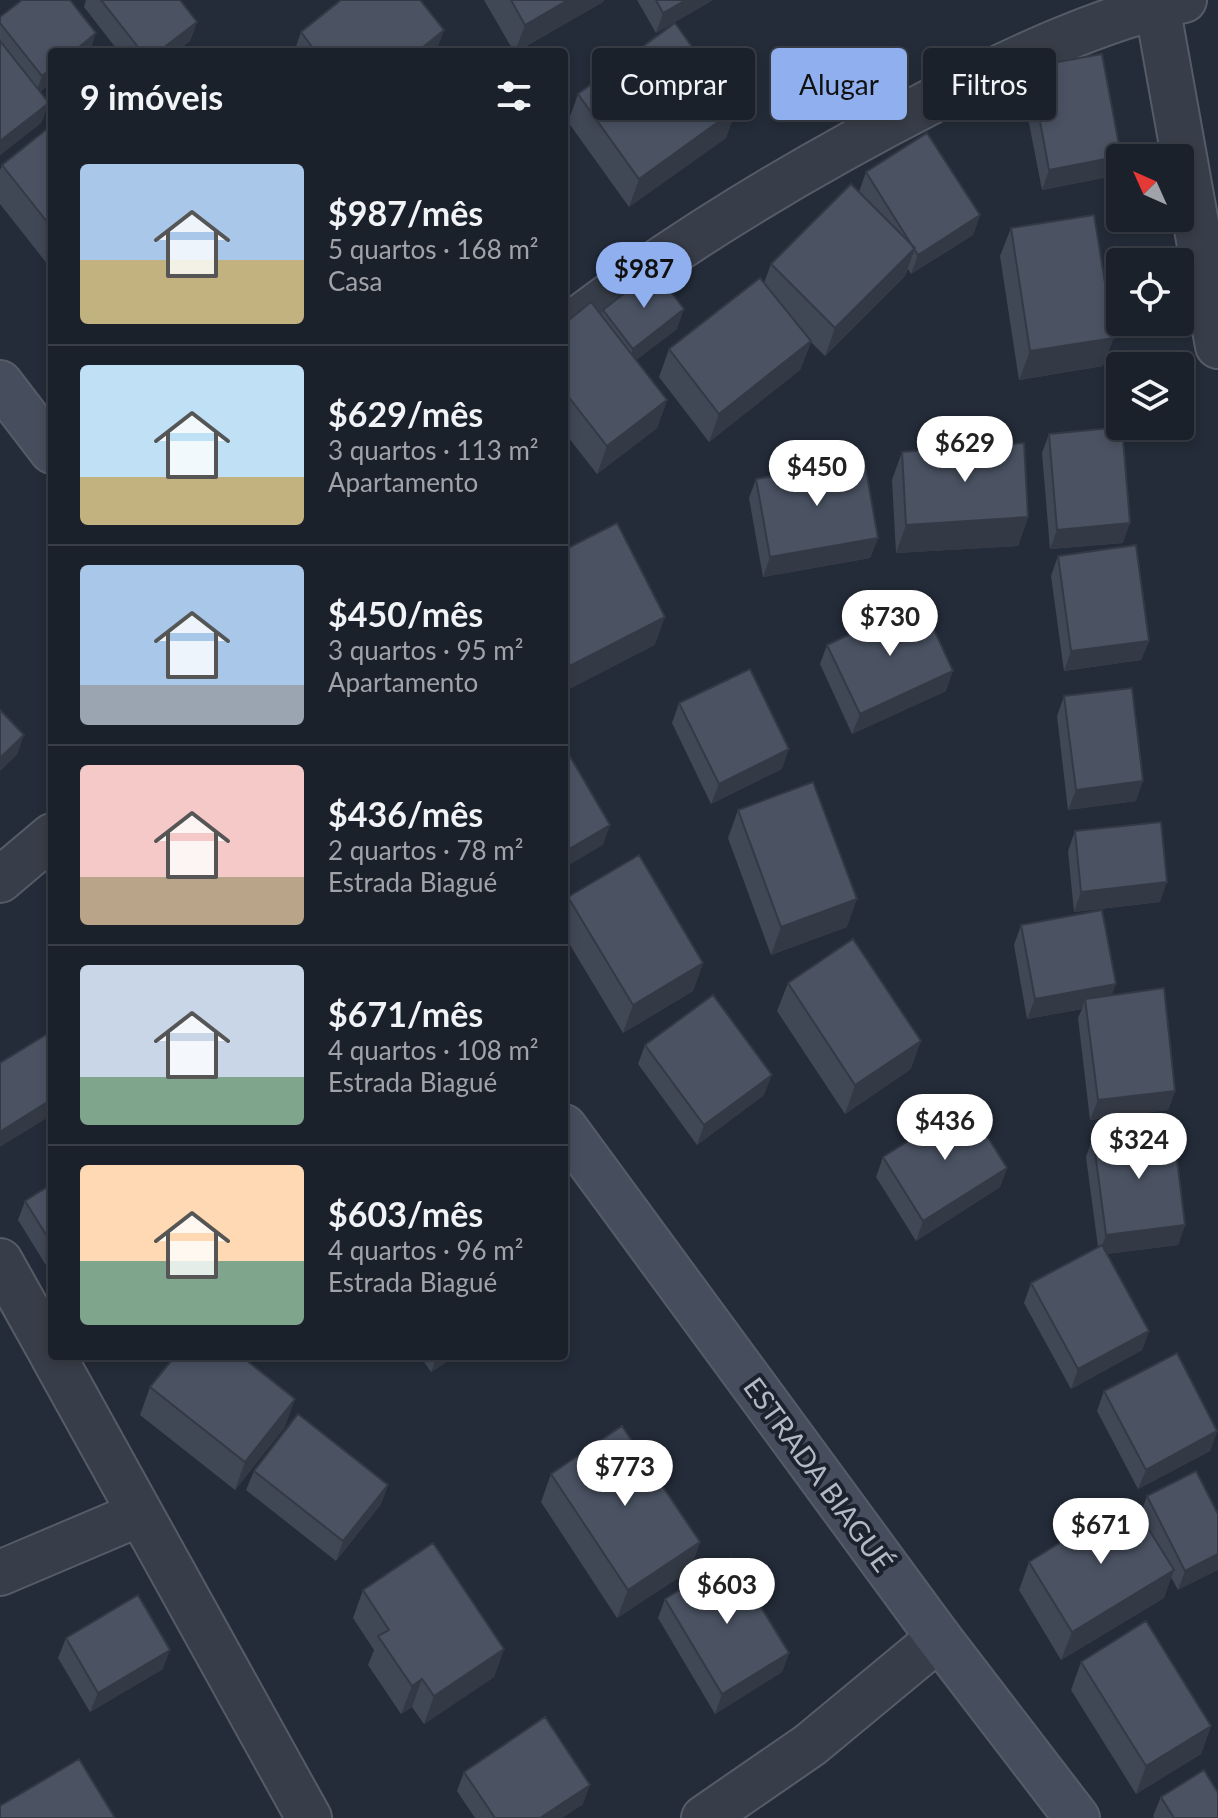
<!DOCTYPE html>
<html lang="pt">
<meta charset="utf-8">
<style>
:root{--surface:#1b212b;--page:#242933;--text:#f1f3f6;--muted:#a0a3a9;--line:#393e47;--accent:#8fafef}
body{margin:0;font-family:Lato,sans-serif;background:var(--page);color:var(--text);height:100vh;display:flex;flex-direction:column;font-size:30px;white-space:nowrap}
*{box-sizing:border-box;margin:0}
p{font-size:26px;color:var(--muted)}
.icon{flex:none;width:44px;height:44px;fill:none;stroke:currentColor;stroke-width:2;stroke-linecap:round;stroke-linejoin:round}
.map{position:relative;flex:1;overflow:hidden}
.drawer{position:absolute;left:48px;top:48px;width:520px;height:1312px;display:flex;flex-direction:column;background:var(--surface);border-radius:8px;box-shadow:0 4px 12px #0003,0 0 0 2px var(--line)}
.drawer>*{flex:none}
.banner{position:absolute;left:592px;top:48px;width:506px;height:72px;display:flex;gap:16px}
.needle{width:52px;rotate:315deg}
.tools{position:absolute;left:1106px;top:144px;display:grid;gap:16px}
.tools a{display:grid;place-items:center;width:88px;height:88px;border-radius:8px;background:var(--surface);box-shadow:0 4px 12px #0003,0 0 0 2px var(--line);font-size:40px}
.price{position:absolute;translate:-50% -68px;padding:0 18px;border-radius:28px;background:#fff;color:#222;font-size:26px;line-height:52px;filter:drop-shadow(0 2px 4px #0008)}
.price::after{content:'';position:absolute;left:50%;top:48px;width:24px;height:18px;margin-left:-12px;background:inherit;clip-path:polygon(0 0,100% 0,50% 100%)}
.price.active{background:var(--accent);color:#111}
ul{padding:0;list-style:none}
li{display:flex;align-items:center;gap:24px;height:200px;padding:0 32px}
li+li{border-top:2px solid var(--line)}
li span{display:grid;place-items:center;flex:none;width:224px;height:160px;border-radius:8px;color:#555}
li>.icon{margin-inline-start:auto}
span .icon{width:96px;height:96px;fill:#fffc;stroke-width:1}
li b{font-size:34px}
h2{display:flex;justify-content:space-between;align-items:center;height:96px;padding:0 32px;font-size:34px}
.chip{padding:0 28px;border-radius:8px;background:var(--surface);box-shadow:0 4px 12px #0003,0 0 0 2px var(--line);font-size:28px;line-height:72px}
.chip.active{background:var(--accent);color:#111}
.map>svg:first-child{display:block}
</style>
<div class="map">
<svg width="1218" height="1818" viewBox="0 0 1218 1818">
<rect width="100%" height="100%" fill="#242c39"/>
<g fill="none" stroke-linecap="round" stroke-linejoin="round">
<g stroke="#565c67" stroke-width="48">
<path id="minor" d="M 1156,0 L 1218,346
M 564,330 C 680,240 805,166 936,99 C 1015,59 1098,19 1184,0
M 0,880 L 52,836
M 0,1261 L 52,1354
M 53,1356 L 309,1818
M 0,1573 L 139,1514
M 704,1818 L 810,1745 L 939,1638"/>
</g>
<g stroke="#565c67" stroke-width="48">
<path id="secondary" d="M 0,383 L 52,451
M 564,1127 L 939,1638 L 1077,1818"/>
</g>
<use href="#minor" stroke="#383e49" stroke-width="44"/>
<use href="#secondary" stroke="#464d5c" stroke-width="44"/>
</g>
<path fill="#404755" d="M 86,0 L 180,0 L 197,22 L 190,41 L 176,52 L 119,52 L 84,7 Z
M 484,0 L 604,0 L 603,2 L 516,52 L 514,52 Z
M 637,0 L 713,0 L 656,33 Z
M 0,17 L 52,52 L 52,82 L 40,92 L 49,103 L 41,123 L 0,155 Z
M 301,32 L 436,52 L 294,52 Z
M 1030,67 L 1121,156 L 1113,176 L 1042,190 L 1022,87 Z
M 578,94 L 736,109 L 726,138 L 629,207 L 568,122 Z
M 52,125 L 52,270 L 0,204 L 0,170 L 2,165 Z
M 866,172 L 980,215 L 973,235 L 911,274 L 908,269 L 905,276 L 825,356 L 811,342 L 800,370 L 709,442 L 659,377 L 669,349 L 764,283 L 771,264 L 859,192 Z
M 1011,228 L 1103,366 L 1019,380 L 1000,256 Z
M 603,310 L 677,329 L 636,360 L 667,400 L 657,428 L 597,474 L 564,432 L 564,324 L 601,315 Z
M 1049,434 L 1123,543 L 1050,549 L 1042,453 Z
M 902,452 L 1028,517 L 1018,546 L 896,553 L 892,480 Z
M 756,479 L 878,538 L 870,558 L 763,577 L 749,498 Z
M 1058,556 L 1149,641 L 1141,660 L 1064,671 L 1051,576 Z
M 827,645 L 946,691 L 852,734 L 820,664 Z
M 1064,696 L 1136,801 L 1068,810 L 1057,716 Z
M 679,703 L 782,769 L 711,804 L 672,723 Z
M 738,810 L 847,927 L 771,955 L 728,838 Z
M 1075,831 L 1160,902 L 1074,912 L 1068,851 Z
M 568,897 L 703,963 L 693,991 L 623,1033 L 564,935 L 564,910 Z
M 1021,925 L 1112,995 L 1175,1091 L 1168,1110 L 1090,1120 L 1078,1018 L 1082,1009 L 1027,1019 L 1014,945 Z
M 788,983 L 911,1069 L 845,1114 L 777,1011 Z
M 645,1045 L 764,1095 L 697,1145 L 638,1064 Z
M 1093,1137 L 1185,1225 L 1178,1245 L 1107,1254 L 1149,1331 L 1142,1350 L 1071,1389 L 1024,1303 L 1031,1283 L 1098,1247 L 1086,1157 Z
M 883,1157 L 1007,1168 L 1000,1187 L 916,1241 L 876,1177 Z
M 52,1184 L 52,1275 L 18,1220 L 25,1201 Z
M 420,1356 L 456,1356 L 431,1372 Z
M 150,1387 L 285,1427 L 235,1490 L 140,1415 Z
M 1104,1391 L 1217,1431 L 1210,1451 L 1138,1489 L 1097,1411 Z
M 254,1471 L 388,1485 L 381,1504 L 336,1561 L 246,1490 Z
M 551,1474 L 700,1542 L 690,1570 L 617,1618 L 541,1502 Z
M 1147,1496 L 1218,1514 L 1178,1590 L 1171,1577 L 1164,1598 L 1061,1660 L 1019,1590 L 1029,1562 L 1140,1515 Z
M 363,1590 L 504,1649 L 494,1677 L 424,1724 L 412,1707 L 401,1714 L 368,1665 L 374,1650 L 353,1618 Z
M 665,1599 L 789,1653 L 782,1672 L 715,1714 L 658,1618 Z
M 66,1638 L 163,1669 L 90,1712 L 58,1658 Z
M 1081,1662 L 1211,1726 L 1201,1754 L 1136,1794 L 1071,1690 Z
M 464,1772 L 583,1804 L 562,1818 L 475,1818 L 457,1791 Z
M 1161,1797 L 1218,1818 L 1154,1818 L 1153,1816 Z"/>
<path fill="#343a45" d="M 568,0 L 604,0 L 603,2 L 515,52 L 525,25 Z
M 686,0 L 713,0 L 656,33 L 663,13 Z
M 197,22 L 190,41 L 176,52 L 158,52 Z
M 444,30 L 436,52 L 417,52 Z
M 96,33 L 90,52 L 73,52 Z
M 52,68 L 52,82 L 35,96 L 42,76 Z
M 49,103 L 41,123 L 0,155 L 0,141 Z
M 736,109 L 726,138 L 629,207 L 639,179 Z
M 1121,156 L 1113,176 L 1042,190 L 1049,170 Z
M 980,215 L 973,235 L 911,274 L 918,255 Z
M 915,248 L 905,276 L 825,356 L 835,328 Z
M 684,309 L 677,329 L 626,368 L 633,349 Z
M 1114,338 L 1103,366 L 1019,380 L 1030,351 Z
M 811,341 L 800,370 L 709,442 L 719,414 Z
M 667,400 L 657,428 L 597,474 L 607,446 Z
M 1028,517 L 1018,546 L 896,553 L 906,525 Z
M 1130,523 L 1123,543 L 1050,549 L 1057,530 Z
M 878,538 L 870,558 L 763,577 L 770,557 Z
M 665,617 L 655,645 L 564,692 L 564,669 Z
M 1149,641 L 1141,660 L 1064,671 L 1071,651 Z
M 953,671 L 946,691 L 852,734 L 860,714 Z
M 24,735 L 17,755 L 0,771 L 0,758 Z
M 789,749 L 782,769 L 711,804 L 719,784 Z
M 1143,781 L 1136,801 L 1068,810 L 1076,790 Z
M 610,825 L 603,845 L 564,868 L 564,852 Z
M 1167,882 L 1160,902 L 1074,912 L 1081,892 Z
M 857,899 L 847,927 L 771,955 L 781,927 Z
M 703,963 L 693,991 L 623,1033 L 633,1005 Z
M 1116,984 L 1109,1003 L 1085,999 L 1082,1009 L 1027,1019 L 1035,999 Z
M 921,1041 L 911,1069 L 845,1114 L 855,1085 Z
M 772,1075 L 764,1095 L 697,1145 L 704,1125 Z
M 1175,1091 L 1168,1110 L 1090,1120 L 1098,1100 Z
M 52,1099 L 52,1115 L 0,1147 L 0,1132 Z
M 1007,1168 L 1000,1187 L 916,1241 L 923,1221 Z
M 1185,1225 L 1178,1245 L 1099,1255 L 1106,1235 Z
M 1149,1331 L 1142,1350 L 1071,1389 L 1078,1369 Z
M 437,1356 L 456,1356 L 431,1372 Z
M 295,1399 L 285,1427 L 235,1490 L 245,1462 Z
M 1217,1431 L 1210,1451 L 1138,1489 L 1146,1470 Z
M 388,1485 L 381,1504 L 336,1561 L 343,1541 Z
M 700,1542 L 690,1570 L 617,1618 L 628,1590 Z
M 1218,1554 L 1218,1570 L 1178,1590 L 1185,1571 Z
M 1174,1570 L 1164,1598 L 1061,1660 L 1072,1632 Z
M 504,1649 L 494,1677 L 424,1724 L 434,1696 Z
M 170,1650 L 163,1669 L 90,1712 L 98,1693 Z
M 789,1653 L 782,1672 L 715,1714 L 722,1694 Z
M 422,1679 L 412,1707 L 401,1714 L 412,1686 Z
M 1211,1726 L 1201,1754 L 1136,1794 L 1146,1766 Z
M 590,1785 L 583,1804 L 562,1818 L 540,1818 Z"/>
<path fill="#4b5363" stroke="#343a45" stroke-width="2" d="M 22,0 L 70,0 L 96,33 L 73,52 L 52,52 L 52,68 L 42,76 L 0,23 L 0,17 Z
M 101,0 L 180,0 L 197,22 L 158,52 L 142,52 Z
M 341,0 L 420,0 L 444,30 L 417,52 L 316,52 L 301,32 Z
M 511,0 L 568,0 L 525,25 Z
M 656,0 L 686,0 L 663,13 Z
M 675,23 L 736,109 L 639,179 L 578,94 Z
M 0,41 L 49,103 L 0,141 Z
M 1102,54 L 1121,156 L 1049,170 L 1030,67 Z
M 52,125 L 52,228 L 2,165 Z
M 927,133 L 980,215 L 918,255 L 866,172 Z
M 851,184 L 915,248 L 835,328 L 771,264 Z
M 1094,215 L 1114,338 L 1030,351 L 1011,228 Z
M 654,270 L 684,309 L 633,349 L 603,310 Z
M 760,278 L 811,341 L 719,414 L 669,349 Z
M 591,302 L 667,400 L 607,446 L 564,391 L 564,324 Z
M 1122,427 L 1130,523 L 1057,530 L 1049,434 Z
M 1024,443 L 1028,517 L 906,525 L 902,452 Z
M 864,459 L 878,538 L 770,557 L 756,479 Z
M 564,476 L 568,482 L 564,485 Z
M 617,523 L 665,617 L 564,669 L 564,550 Z
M 1136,545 L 1149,641 L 1071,651 L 1058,556 Z
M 921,601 L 953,671 L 860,714 L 827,645 Z
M 750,669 L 789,749 L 719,784 L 679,703 Z
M 1132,688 L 1143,781 L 1076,790 L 1064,696 Z
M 0,710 L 24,735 L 0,758 Z
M 568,753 L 610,825 L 564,852 L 564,755 Z
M 813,782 L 857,899 L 781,927 L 738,810 Z
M 1161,822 L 1167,882 L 1081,892 L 1075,831 Z
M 639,855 L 703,963 L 633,1005 L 568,897 Z
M 1102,910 L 1116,984 L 1035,999 L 1021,925 Z
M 853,939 L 921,1041 L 855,1085 L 788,983 Z
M 1164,988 L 1175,1091 L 1098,1100 L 1085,999 Z
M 713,995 L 772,1075 L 704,1125 L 645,1045 Z
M 52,1031 L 52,1099 L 0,1132 L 0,1063 Z
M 967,1104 L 1007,1168 L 923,1221 L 883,1157 Z
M 1173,1127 L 1185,1225 L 1106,1235 L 1093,1137 Z
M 52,1184 L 52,1244 L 25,1201 Z
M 1102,1245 L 1149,1331 L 1078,1369 L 1031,1283 Z
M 1177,1353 L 1217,1431 L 1146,1470 L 1104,1391 Z
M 175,1356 L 241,1356 L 295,1399 L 245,1462 L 150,1387 Z
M 298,1414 L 388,1485 L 343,1541 L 254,1471 Z
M 622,1426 L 700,1542 L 628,1590 L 551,1474 Z
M 1196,1471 L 1218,1514 L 1218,1554 L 1185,1571 L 1147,1496 Z
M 1130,1499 L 1174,1570 L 1072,1632 L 1029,1562 Z
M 433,1543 L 504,1649 L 434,1696 L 422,1679 L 412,1686 L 378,1636 L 389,1630 L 363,1590 Z
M 731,1558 L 789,1653 L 722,1694 L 665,1599 Z
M 138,1595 L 170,1650 L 98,1693 L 66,1638 Z
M 1146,1621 L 1211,1726 L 1146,1766 L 1081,1662 Z
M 545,1717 L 590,1785 L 540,1818 L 495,1818 L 464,1772 Z
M 79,1759 L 115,1818 L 0,1818 L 0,1806 Z
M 1204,1770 L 1218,1793 L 1218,1818 L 1174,1818 L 1161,1797 Z"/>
<g text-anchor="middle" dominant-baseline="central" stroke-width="8" stroke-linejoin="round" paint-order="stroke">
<g font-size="28" fill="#b3b9c5" stroke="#1d232e">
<text transform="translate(819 1474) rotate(54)">ESTRADA BIAGUÉ</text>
</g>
</g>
</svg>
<div class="tools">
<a><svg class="needle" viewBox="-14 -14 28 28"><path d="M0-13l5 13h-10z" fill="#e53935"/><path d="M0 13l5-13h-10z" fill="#a0a3a9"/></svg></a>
<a><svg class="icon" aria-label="locate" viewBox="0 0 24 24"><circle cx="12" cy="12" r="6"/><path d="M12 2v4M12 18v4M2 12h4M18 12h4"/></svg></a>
<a><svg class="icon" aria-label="layers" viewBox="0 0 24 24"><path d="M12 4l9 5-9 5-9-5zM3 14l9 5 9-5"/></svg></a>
</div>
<b class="price active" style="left:644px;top:310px">$987</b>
<b class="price" style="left:965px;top:484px">$629</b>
<b class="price" style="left:817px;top:508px">$450</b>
<b class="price" style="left:890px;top:658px">$730</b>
<b class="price" style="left:945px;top:1162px">$436</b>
<b class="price" style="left:1139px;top:1181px">$324</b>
<b class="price" style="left:625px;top:1508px">$773</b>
<b class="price" style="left:1101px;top:1566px">$671</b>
<b class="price" style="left:727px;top:1626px">$603</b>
<div class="banner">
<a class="chip">Comprar</a>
<a class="chip active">Alugar</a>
<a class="chip">Filtros</a>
</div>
<section class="drawer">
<h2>9 imóveis<svg class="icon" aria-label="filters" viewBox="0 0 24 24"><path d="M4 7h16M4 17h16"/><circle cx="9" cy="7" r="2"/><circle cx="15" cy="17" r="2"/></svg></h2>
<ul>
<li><span style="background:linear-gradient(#a9c7e8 60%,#c2b280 0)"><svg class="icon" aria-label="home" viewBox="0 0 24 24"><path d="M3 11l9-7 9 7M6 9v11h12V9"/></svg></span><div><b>$987/mês</b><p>5 quartos · 168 m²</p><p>Casa</p></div></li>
<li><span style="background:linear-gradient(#bfe0f5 70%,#c2b280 0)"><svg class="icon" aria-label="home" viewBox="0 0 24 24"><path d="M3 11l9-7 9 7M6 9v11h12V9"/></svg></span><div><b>$629/mês</b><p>3 quartos · 113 m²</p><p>Apartamento</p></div></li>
<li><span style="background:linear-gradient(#a9c7e8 75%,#9aa5b1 0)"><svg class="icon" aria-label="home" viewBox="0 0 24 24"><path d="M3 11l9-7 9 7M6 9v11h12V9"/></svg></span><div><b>$450/mês</b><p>3 quartos · 95 m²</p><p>Apartamento</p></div></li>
<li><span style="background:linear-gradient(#f6c9c9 70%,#b9a48a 0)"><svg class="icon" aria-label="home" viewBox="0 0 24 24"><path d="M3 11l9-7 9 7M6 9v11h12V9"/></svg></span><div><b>$436/mês</b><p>2 quartos · 78 m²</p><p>Estrada Biagué</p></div></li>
<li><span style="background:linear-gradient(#c9d6e8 70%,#7fa58c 0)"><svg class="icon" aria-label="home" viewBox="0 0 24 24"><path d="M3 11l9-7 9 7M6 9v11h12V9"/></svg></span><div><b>$671/mês</b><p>4 quartos · 108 m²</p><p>Estrada Biagué</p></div></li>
<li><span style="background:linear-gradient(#ffd9b3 60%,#7fa58c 0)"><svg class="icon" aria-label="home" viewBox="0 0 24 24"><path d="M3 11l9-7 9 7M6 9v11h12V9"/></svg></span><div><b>$603/mês</b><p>4 quartos · 96 m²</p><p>Estrada Biagué</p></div></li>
</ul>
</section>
</div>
